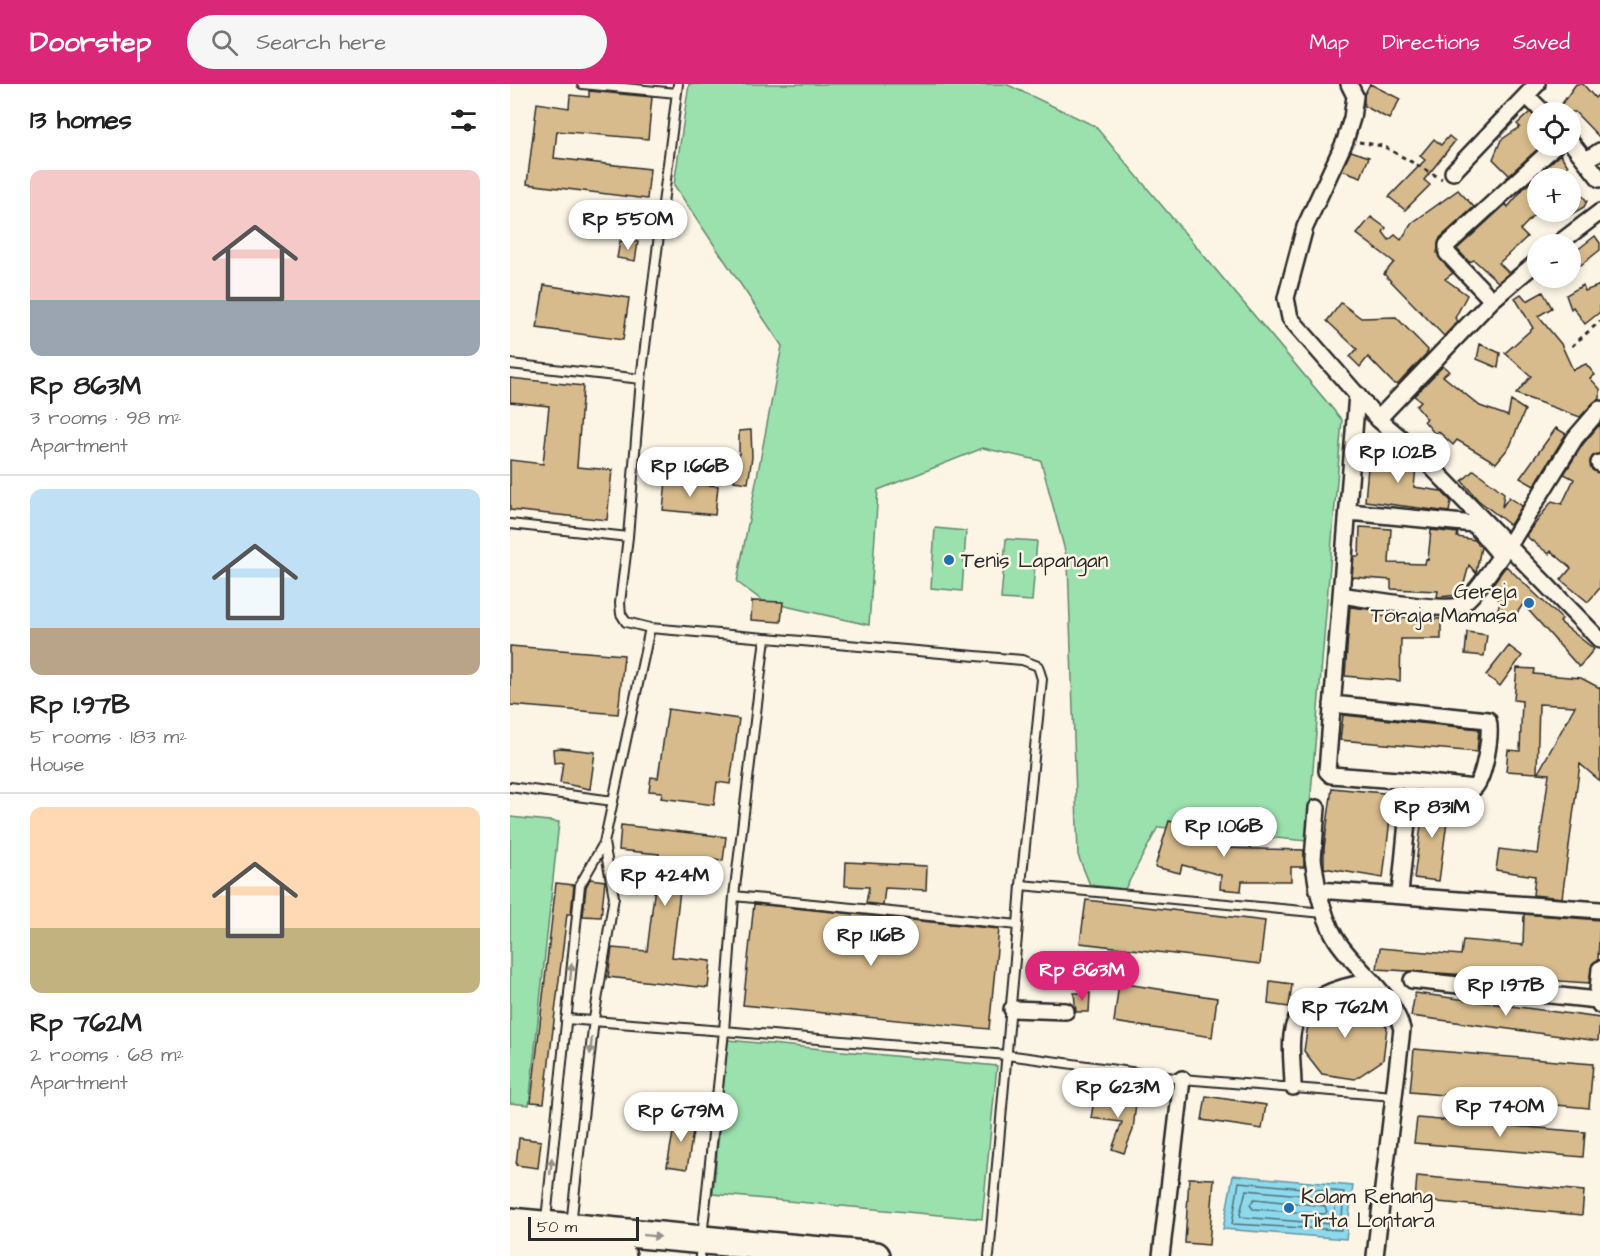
<!DOCTYPE html>
<meta charset="utf-8">
<style>
:root{--surface:#fff;--page:#f6f6f6;--text:#222;--muted:#767676;--line:#e0e0e0;--accent:#db2777}
body{margin:0;font-family:"Architects Daughter",sans-serif;background:var(--page);color:var(--text);height:100vh;display:flex;flex-direction:column;font-size:22px;white-space:nowrap}
*{box-sizing:border-box;margin:0}
p{font-size:20px;color:var(--muted)}
.icon{flex:none;width:33px;height:33px;fill:none;stroke:currentColor;stroke-width:2;stroke-linecap:round;stroke-linejoin:round}
.map{position:relative;flex:1;overflow:hidden}
.details{display:flex;flex-direction:column;background:var(--surface);width:510px}
.details>*{flex:none}
.tools{position:absolute;left:1017px;top:18px;display:grid;gap:12px}
.tools a{display:grid;place-items:center;width:54px;height:54px;border-radius:50%;background:var(--surface);box-shadow:0 3px 9px #0003;font-size:30px}
.scale{position:absolute;left:18px;bottom:15px;width:111px;box-sizing:border-box;padding-left:6px;border:3px solid #2b2b2b;border-top:0;font-size:16px;line-height:21px;white-space:nowrap;color:#2b2b2b;-webkit-text-stroke:4px #fcf5e5;paint-order:stroke}
.price{position:absolute;translate:-50% -51px;padding:0 14px;border-radius:21px;background:#fff;color:#222;font-size:20px;line-height:39px;filter:drop-shadow(0 2px 3px #0008)}
.price::after{content:'';position:absolute;left:50%;top:36px;width:18px;height:14px;margin-left:-9px;background:inherit;clip-path:polygon(0 0,100% 0,50% 100%)}
.price.active{background:var(--accent);color:#fff}
ul{padding:0;list-style:none}
li{display:grid;align-content:center;gap:12px;height:318px;padding:0 30px}
li+li{border-top:2px solid var(--line)}
li span{display:grid;place-items:center;height:186px;border-radius:12px;color:#555}
li>.icon{margin-inline-start:auto}
span .icon{width:108px;height:108px;fill:#fffc;stroke-width:1}
li b{font-size:26px}
h2{display:flex;justify-content:space-between;align-items:center;height:72px;padding:0 30px;font-size:26px}
header{display:flex;align-items:center;gap:36px;box-sizing:border-box;height:84px;padding:0 30px;background:var(--accent);color:#fff}
header strong{font-size:28px}
nav{display:flex;gap:33px;margin-inline-start:auto;font-size:21px}
.search{width:420px;height:54px;background:var(--page);display:flex;align-items:center;gap:15px;box-sizing:border-box;padding:0 21px;border-radius:33px;color:var(--muted);font-size:22px}
main{display:flex;flex:1;min-height:0}
.map>svg:first-child{display:block}
</style>
<header>
<strong>Doorstep</strong>
<div class="search"><svg class="icon" aria-label="search" viewBox="0 0 24 24"><circle cx="10" cy="10" r="6"/><path d="M15 15l6 6"/></svg>Search here</div>
<nav><a>Map</a><a>Directions</a><a>Saved</a></nav>
</header>
<main>
<section class="details">
<h2>13 homes<svg class="icon" aria-label="filters" viewBox="0 0 24 24"><path d="M4 7h16M4 17h16"/><circle cx="9" cy="7" r="2"/><circle cx="15" cy="17" r="2"/></svg></h2>
<ul>
<li><span style="background:linear-gradient(#f6c9c9 70%,#9aa5b1 0)"><svg class="icon" aria-label="home" viewBox="0 0 24 24"><path d="M3 11l9-7 9 7M6 9v11h12V9"/></svg></span><div><b>Rp 863M</b><p>3 rooms · 98 m²</p><p>Apartment</p></div></li>
<li><span style="background:linear-gradient(#bfe0f5 75%,#b9a48a 0)"><svg class="icon" aria-label="home" viewBox="0 0 24 24"><path d="M3 11l9-7 9 7M6 9v11h12V9"/></svg></span><div><b>Rp 1.97B</b><p>5 rooms · 183 m²</p><p>House</p></div></li>
<li><span style="background:linear-gradient(#ffd9b3 65%,#c2b280 0)"><svg class="icon" aria-label="home" viewBox="0 0 24 24"><path d="M3 11l9-7 9 7M6 9v11h12V9"/></svg></span><div><b>Rp 762M</b><p>2 rooms · 68 m²</p><p>Apartment</p></div></li>
</ul>
</section>
<div class="map">
<svg width="1090" height="1172" viewBox="0 0 1090 1172">
<rect width="100%" height="100%" fill="#fcf5e5"/>
<filter id="ink" filterUnits="userSpaceOnUse"><feTurbulence type="fractalNoise" baseFrequency=".0167" numOctaves="2"/><feDisplacementMap in="SourceGraphic" scale="12" xChannelSelector="R" yChannelSelector="G"/><feConvolveMatrix kernelMatrix="1 2 1 2 8 2 1 2 1" color-interpolation-filters="sRGB"/></filter>
<g filter="url(#ink)">
<path fill="#9be1ae" stroke="#63866c" stroke-width="1.5" d="M 179,0 L 496,0 L 585,42 L 832,336 L 797,757 L 648,743 L 615,805 L 580,801 L 568,771 L 558,478 L 531,377 L 473,364 L 368,406 L 359,541 L 253,517 L 227,498 L 272,262 L 164,101 Z
M 425,444 L 456,447 L 452,507 L 421,504 Z
M 496,455 L 527,457 L 522,517 L 491,515 Z
M 0,733 L 49,738 L 19,1021 L 0,1019 Z
M 218,956 L 487,982 L 472,1135 L 203,1110 Z"/>
<path fill="#8dd9ed" stroke="#66939f" stroke-width="1.5" d="M 723,1091 L 843,1102 L 836,1155 L 713,1145 Z"/>
<g fill="none" stroke-linecap="round" stroke-linejoin="round">
<path stroke="#527179" stroke-width="1.5" d="M 729,1098 L 834,1108 L 831,1146 L 722,1140 Z
M 736,1106 L 826,1114 L 824,1138 L 821,1140 L 731,1133 L 730,1130 Z
M 744,1115 L 815,1122 L 817,1128 L 814,1130 L 743,1125 L 740,1121 Z"/>
</g>
<path fill="#d7bb8c" stroke="#2b2b2b" stroke-width="1.5" d="M 860,0 L 890,15 L 879,35 L 854,22 L 854,11 Z
M 1066,0 L 1073,0 L 1085,14 L 1090,9 L 1090,54 L 1065,28 L 1046,28 Z
M 79,7 L 142,13 L 138,55 L 47,47 L 44,74 L 140,85 L 137,115 L 17,100 L 27,19 L 59,24 L 60,11 L 79,13 Z
M 1020,28 L 1028,36 L 1028,62 L 1031,62 L 999,91 L 983,75 L 991,56 L 1010,43 L 1007,40 Z
M 939,52 L 945,57 L 914,96 L 920,101 L 895,126 L 879,113 L 915,76 L 910,72 L 924,55 L 931,61 Z
M 841,67 L 859,73 L 851,93 L 832,86 Z
M 1050,70 L 1058,82 L 1052,89 L 1057,94 L 1028,94 L 1028,127 L 1010,146 L 1017,153 L 989,179 L 999,189 L 988,198 L 964,176 L 959,178 L 947,165 L 996,120 L 998,123 L 1013,105 Z
M 1060,98 L 1077,117 L 1074,123 L 1060,131 Z
M 948,106 L 964,123 L 930,154 L 927,169 L 943,189 L 935,195 L 957,211 L 945,234 L 948,237 L 934,252 L 874,190 L 884,178 L 847,150 L 861,133 L 876,144 L 873,148 L 879,156 L 885,151 L 891,156 L 902,139 Z
M 1085,152 L 1090,159 L 1090,166 L 1071,181 L 1062,170 Z
M 110,157 L 128,158 L 125,177 L 107,174 Z
M 34,201 L 119,214 L 113,256 L 27,244 Z
M 1073,201 L 1075,207 L 1090,201 L 1090,228 L 1075,240 L 1063,223 L 1061,225 L 1056,211 Z
M 1033,208 L 1042,224 L 1028,232 L 1051,260 L 1063,286 L 1076,280 L 1085,291 L 1080,294 L 1090,305 L 1090,315 L 1083,319 L 1070,333 L 1006,310 L 1021,292 L 995,269 L 1023,244 L 1005,214 L 1011,210 L 1017,217 Z
M 831,219 L 851,234 L 886,233 L 918,266 L 917,269 L 888,300 L 884,300 L 858,273 L 850,283 L 840,273 L 847,265 L 817,237 Z
M 970,260 L 990,269 L 988,284 L 967,275 Z
M 933,282 L 939,287 L 933,292 L 970,322 L 998,332 L 1001,317 L 1015,326 L 1000,362 L 986,379 L 947,356 L 943,361 L 928,347 L 925,350 L 914,337 L 917,335 L 906,322 L 911,317 L 904,312 Z
M 0,294 L 73,302 L 67,383 L 102,386 L 97,436 L 0,426 L 0,376 L 33,380 L 39,322 L 0,318 Z
M 1090,340 L 1090,370 L 1083,372 L 1080,377 L 1082,386 L 1090,389 L 1090,504 L 1078,518 L 1051,496 L 1061,484 L 1041,467 L 1039,470 L 1016,452 L 1042,417 L 1052,420 L 1064,395 L 1054,390 L 1073,360 Z
M 1046,344 L 1056,350 L 1024,402 L 1010,394 Z
M 241,346 L 242,373 L 238,399 L 224,397 L 229,372 L 229,347 Z
M 857,358 L 876,363 L 871,380 L 906,383 L 904,403 L 931,407 L 941,417 L 939,428 L 855,417 L 858,383 L 851,382 Z
M 964,386 L 994,409 L 992,423 L 999,413 L 1012,422 L 1000,441 L 968,416 L 952,397 Z
M 156,397 L 208,402 L 205,431 L 153,426 Z
M 850,443 L 881,445 L 879,479 L 915,480 L 916,475 L 918,476 L 921,446 L 948,449 L 947,453 L 965,456 L 971,463 L 966,489 L 959,481 L 952,507 L 947,511 L 930,513 L 927,513 L 928,507 L 881,505 L 881,496 L 842,493 L 844,472 L 849,472 Z
M 996,482 L 1052,535 L 1050,538 L 1084,565 L 1069,583 L 1013,520 L 1005,532 L 986,528 L 991,518 L 979,505 Z
M 242,517 L 273,518 L 271,538 L 241,536 Z
M 840,523 L 866,526 L 865,532 L 931,535 L 931,555 L 891,555 L 890,597 L 835,592 Z
M 957,548 L 977,551 L 974,572 L 955,570 Z
M 0,562 L 114,571 L 108,630 L 0,621 Z
M 999,562 L 1012,572 L 990,602 L 976,591 Z
M 1007,584 L 1025,585 L 1024,590 L 1071,594 L 1090,604 L 1090,697 L 1070,680 L 1052,814 L 1023,811 L 1025,792 L 986,786 L 989,765 L 1028,770 L 1039,690 L 1028,689 L 1065,622 L 1029,620 L 1027,689 L 996,687 L 998,666 L 1010,667 L 1012,617 L 1004,616 Z
M 158,625 L 229,635 L 220,700 L 207,698 L 204,721 L 151,714 L 152,708 L 139,707 L 141,693 L 148,694 Z
M 833,631 L 969,645 L 967,668 L 830,656 Z
M 51,664 L 85,668 L 80,705 L 50,699 L 53,678 L 44,679 L 43,665 Z
M 822,704 L 883,710 L 873,794 L 814,784 L 814,764 Z
M 915,712 L 940,715 L 929,797 L 904,794 Z
M 659,737 L 714,752 L 710,764 L 794,766 L 794,783 L 781,783 L 781,797 L 732,797 L 731,807 L 710,805 L 711,791 L 672,781 L 670,789 L 645,783 Z
M 111,741 L 216,753 L 213,777 L 174,773 L 162,873 L 201,877 L 198,904 L 98,893 L 102,864 L 137,867 L 149,770 L 109,766 Z
M 336,778 L 417,782 L 416,806 L 375,804 L 373,821 L 356,819 L 359,803 L 335,802 Z
M 80,795 L 95,797 L 91,833 L 73,832 L 76,803 Z
M 46,799 L 64,801 L 61,830 L 57,830 L 34,1019 L 21,1018 Z
M 576,816 L 755,837 L 750,880 L 570,859 Z
M 244,820 L 489,845 L 479,945 L 233,921 Z
M 1014,830 L 1090,836 L 1088,876 L 1082,880 L 1079,899 L 867,885 L 870,864 L 951,871 L 953,856 L 1013,861 Z
M 760,897 L 782,900 L 779,923 L 758,920 Z
M 609,899 L 707,914 L 702,953 L 604,938 Z
M 564,909 L 580,909 L 579,928 L 566,928 Z
M 905,909 L 1090,934 L 1088,957 L 901,932 Z
M 829,915 L 852,916 L 877,943 L 873,976 L 845,995 L 812,990 L 794,967 L 799,934 L 816,921 Z
M 904,965 L 1083,980 L 1079,1024 L 900,1008 Z
M 622,1008 L 627,1010 L 623,1046 L 614,1069 L 602,1065 L 612,1038 L 581,1034 L 584,1016 L 618,1021 Z
M 696,1012 L 756,1021 L 752,1045 L 692,1036 Z
M 166,1032 L 185,1035 L 177,1085 L 157,1082 Z
M 907,1034 L 1075,1048 L 1073,1073 L 904,1059 Z
M 9,1054 L 31,1057 L 28,1084 L 6,1081 Z
M 907,1092 L 1074,1107 L 1072,1131 L 905,1116 Z
M 679,1094 L 704,1095 L 699,1161 L 675,1159 Z"/>
<g fill="none" stroke-linecap="round" stroke-linejoin="round">
<g stroke="#2b2b2b" stroke-width="12">
<path id="lane" d="M 72,0 L 167,9
M 0,280 L 131,295
M 0,440 L 118,453 L 131,295 L 168,0
M 118,453 L 110,519 L 111,530 L 116,538 L 140,544 L 512,576 L 528,582 L 532,595 L 511,801
M 0,703 L 103,717
M 224,812 L 255,554
M 56,935 L 214,947 L 224,812 L 508,841 L 511,801 L 814,829
M 36,1136 L 70,801 L 94,759 L 140,544
M 61,1141 L 84,935 L 104,813 L 94,759
M 190,1172 L 214,947 L 497,971 L 672,995 L 884,1012
M 479,1172 L 508,841"/>
</g>
<g stroke="#2b2b2b" stroke-width="20">
<path id="street" d="M 839,0 L 845,12 L 842,34 L 835,57 L 795,143 L 776,214 L 780,234 L 868,335 L 906,367 L 1090,556
M 1017,12 L 1033,28
M 1060,57 L 1090,95
M 1077,76 L 1090,67
M 943,88 L 1027,0
M 1048,160 L 1090,128
M 982,216 L 937,169 L 937,161 L 1045,62
M 847,310 L 817,687 L 821,691 L 901,697 L 890,810
M 868,335 L 982,216 L 1028,177
M 1089,379 L 1090,380
M 998,463 L 1065,354 L 1090,325
M 831,511 C 853,514 936,530 952,520 C 967,509 979,487 991,472 L 964,440 L 839,428
M 822,620 L 978,636 C 982,650 974,695 964,704 L 901,697
M 807,724 L 803,775 L 808,806
M 902,896 L 1087,916 L 1090,921
M 1087,916 L 1090,885
M 502,925 L 556,927
M 783,1003 C 783,986 780,968 782,951 C 786,914 830,902 861,898
M 651,1172 L 672,995
M 865,1172 L 892,945 C 882,909 846,886 826,855 C 817,840 812,823 808,806 L 1090,826"/>
</g>
<g stroke="#2b2b2b" stroke-width="32">
<path id="highway" d="M 0,1138 L 366,1172
M 0,1160 L 112,1172"/>
</g>
<path stroke="#2b2b2b" stroke-width="3" stroke-dasharray="4.5 4.5" stroke-linecap="butt" d="M 849,58 L 873,62 L 932,95
M 1062,262 L 1090,237"/>
<use href="#lane" stroke="#fcf5e5" stroke-width="8"/>
<use href="#street" stroke="#fcf5e5" stroke-width="15"/>
<use href="#highway" stroke="#fcf5e5" stroke-width="27"/>
</g>
<defs><path id="oneway-solid" d="M-6-.8H1V-3.2L6.5 0L1 3.2V.8H-6Z" transform="scale(1.5)"/></defs>
<g fill="#949088">
<use href="#oneway-solid" transform="translate(61 888) rotate(-84)"/>
<use href="#oneway-solid" transform="translate(81 962) rotate(96)"/>
<use href="#oneway-solid" transform="translate(41 1082) rotate(-84)"/>
<use href="#oneway-solid" transform="translate(142 1152) rotate(6)"/>
</g>
</g>
<g fill="#1f6fb2" stroke="#fcf5e5" stroke-width="2">
<circle cx="439" cy="476" r="6"/>
<circle cx="1019" cy="519" r="6"/>
<circle cx="779" cy="1124" r="6"/>
</g>
<g text-anchor="middle" dominant-baseline="central" stroke-width="5" stroke-linejoin="round" paint-order="stroke">
<g font-size="21" fill="#2b2b2b" stroke="#fcf5e5" text-anchor="start">
<text x="451" y="476">Tenis Lapangan</text>
<text x="1007" y="507" text-anchor="end">Gereja<tspan x="1007" dy="24">Toraja Mamasa</tspan></text>
<text x="791" y="1112">Kolam Renang<tspan x="791" dy="24">Tirta Lontara</tspan></text>
</g>
</g>
</svg>
<div class="tools">
<a><svg class="icon" aria-label="locate" viewBox="0 0 24 24"><circle cx="12" cy="12" r="6"/><path d="M12 2v4M12 18v4M2 12h4M18 12h4"/></svg></a>
<a>+</a>
<a>−</a>
</div>
<div class="scale">50 m</div>
<b class="price" style="left:118px;top:167px">Rp 550M</b>
<b class="price" style="left:888px;top:400px">Rp 1.02B</b>
<b class="price" style="left:180px;top:414px">Rp 1.66B</b>
<b class="price" style="left:922px;top:755px">Rp 831M</b>
<b class="price" style="left:714px;top:774px">Rp 1.06B</b>
<b class="price" style="left:155px;top:823px">Rp 424M</b>
<b class="price" style="left:361px;top:883px">Rp 1.16B</b>
<b class="price active" style="left:572px;top:918px">Rp 863M</b>
<b class="price" style="left:996px;top:933px">Rp 1.97B</b>
<b class="price" style="left:835px;top:955px">Rp 762M</b>
<b class="price" style="left:608px;top:1035px">Rp 623M</b>
<b class="price" style="left:990px;top:1054px">Rp 740M</b>
<b class="price" style="left:171px;top:1059px">Rp 679M</b>
</div>
</main>
